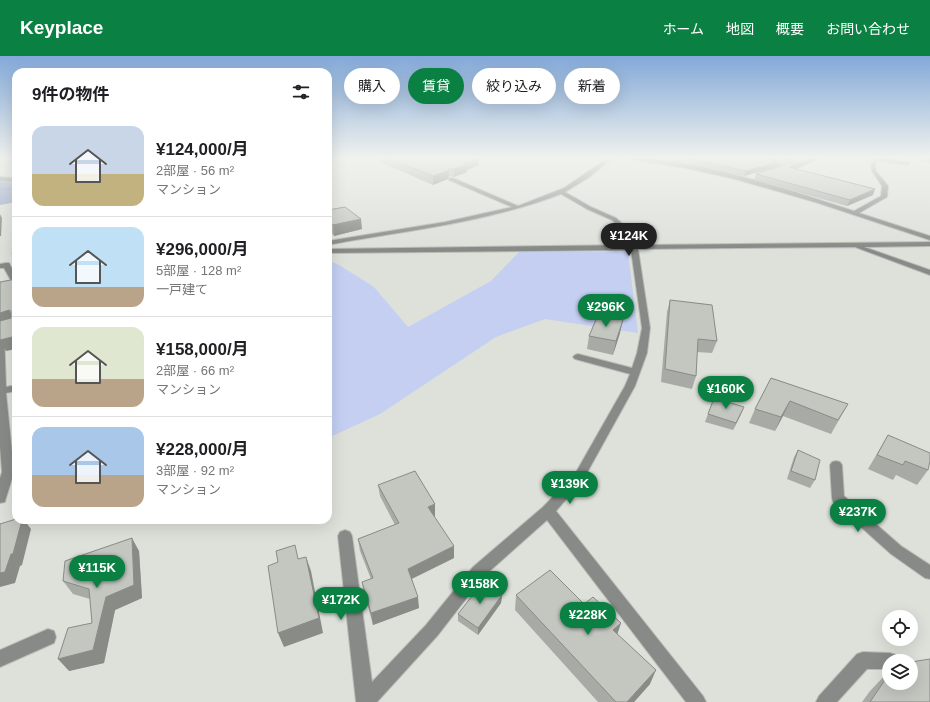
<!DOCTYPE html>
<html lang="ja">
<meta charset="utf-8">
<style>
:root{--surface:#fff;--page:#f2f2f2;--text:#202124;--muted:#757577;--line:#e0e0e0;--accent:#0b8043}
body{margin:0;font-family:Arial,"Noto Sans JP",sans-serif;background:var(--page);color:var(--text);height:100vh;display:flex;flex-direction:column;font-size:15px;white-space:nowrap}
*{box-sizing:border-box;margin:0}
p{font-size:13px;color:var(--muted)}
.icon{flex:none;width:22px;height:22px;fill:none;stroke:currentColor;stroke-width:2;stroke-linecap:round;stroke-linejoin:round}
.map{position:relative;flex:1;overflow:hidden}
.side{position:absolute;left:12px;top:12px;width:320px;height:456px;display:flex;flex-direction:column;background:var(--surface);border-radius:12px;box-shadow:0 4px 16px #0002}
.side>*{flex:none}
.top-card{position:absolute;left:344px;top:12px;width:380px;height:36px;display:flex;gap:8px}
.controls{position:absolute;left:882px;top:554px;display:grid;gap:8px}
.controls a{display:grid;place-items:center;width:36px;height:36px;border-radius:50%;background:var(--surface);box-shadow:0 4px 16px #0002;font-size:20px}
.price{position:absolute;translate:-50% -34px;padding:0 9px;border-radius:14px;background:var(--accent);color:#fff;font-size:13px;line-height:26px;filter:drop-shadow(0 1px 2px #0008)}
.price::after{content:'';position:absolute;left:50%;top:24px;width:12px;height:9px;margin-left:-6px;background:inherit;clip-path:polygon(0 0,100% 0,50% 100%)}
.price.selected{background:#222;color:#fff}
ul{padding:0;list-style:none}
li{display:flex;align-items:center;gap:12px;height:100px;padding:0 20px}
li+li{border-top:1px solid var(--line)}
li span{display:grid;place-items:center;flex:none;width:112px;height:80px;border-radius:12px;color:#555}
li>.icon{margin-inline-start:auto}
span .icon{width:48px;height:48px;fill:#fffc;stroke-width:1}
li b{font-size:17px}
h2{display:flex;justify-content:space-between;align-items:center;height:48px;padding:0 20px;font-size:17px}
.chip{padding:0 14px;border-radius:18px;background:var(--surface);box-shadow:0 4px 16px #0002;font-size:14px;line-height:36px}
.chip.selected{background:var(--accent);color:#fff}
header{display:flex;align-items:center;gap:24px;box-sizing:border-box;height:56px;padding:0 20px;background:var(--accent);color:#fff}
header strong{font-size:19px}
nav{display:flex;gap:22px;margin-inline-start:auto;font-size:14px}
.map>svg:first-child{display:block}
</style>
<header>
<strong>Keyplace</strong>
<nav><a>ホーム</a><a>地図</a><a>概要</a><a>お問い合わせ</a></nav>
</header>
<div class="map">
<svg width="930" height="646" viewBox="0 0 930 646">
<rect width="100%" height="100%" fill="#dde1da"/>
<path fill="#c4cff2" d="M 519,196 L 628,196 L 638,277 L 545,263 L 496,281 L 380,358 L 328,382 L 328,204 L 339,209 L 374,231 L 408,271 L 491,225 Z"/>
<path fill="#96a4cc" d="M 0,126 L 16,126 L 16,146 L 0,149 Z"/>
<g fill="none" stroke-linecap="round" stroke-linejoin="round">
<path fill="#8b98c0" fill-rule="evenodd" d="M 16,131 L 16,133 L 0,135 L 0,133 Z"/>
<g stroke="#b9bdb7" stroke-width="2">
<path id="minor" d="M 609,101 L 614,101 L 588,122 L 565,136 L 591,151 L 616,162 L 629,174 L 637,189 L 930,186 L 930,190 L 864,191 L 930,214 L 930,219 L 855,191 L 638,193 L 650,272 L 647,297 L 635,330 L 583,424 L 556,455 L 703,640 L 706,646 L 686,646 L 547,464 L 483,521 L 438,579 L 377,646 L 356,646 L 338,480 L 340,476 L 345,474 L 350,476 L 352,480 L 372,626 L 426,569 L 473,511 L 543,451 L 575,418 L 625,330 L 630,318 L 575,303 L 573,301 L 575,299 L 578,298 L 632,312 L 637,297 L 642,272 L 631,194 L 328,197 L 328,193 L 630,189 L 624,176 L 612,164 L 587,153 L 561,138 C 486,167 407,174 328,189 L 328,185 L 445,166 L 512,151 L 449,124 L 449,122 L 453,122 L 518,150 L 564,132 Z
M 616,101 C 693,101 780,131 854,155 L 881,140 L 882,130 L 872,115 L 871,109 L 875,102 L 882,101 L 910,107 L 908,109 L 878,105 L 875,109 L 876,115 L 888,130 L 887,141 L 859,157 L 930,180 L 930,184 L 818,147 L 735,123 L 686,112 Z
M 746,101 L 755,101 L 790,111 L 782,114 L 780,113 L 783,111 Z
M 0,121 L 16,122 L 16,126 L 0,125 Z
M 6,207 L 9,207 L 16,220 L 16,228 L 13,228 L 4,212 L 0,212 L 0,208 Z
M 0,271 L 4,274 L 6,331 L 16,329 L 16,335 L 6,337 L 14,416 L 6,442 L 5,446 L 0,447 L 0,422 L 2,416 L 0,391 Z
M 836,405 L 840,406 L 842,409 L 844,440 L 901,490 L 930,509 L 930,523 L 925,522 L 891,498 L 833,446 L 832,442 L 830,409 L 832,406 Z
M 48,573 L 54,575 L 56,581 L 54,587 L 0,611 L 0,594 Z
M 863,596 L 890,597 L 896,599 L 898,605 L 889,605 L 889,613 L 867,613 L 837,646 L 816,646 L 819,640 L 857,598 Z"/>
</g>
<use href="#minor" fill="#888a87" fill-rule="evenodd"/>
</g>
<path fill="#a8aba5" d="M 379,101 L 479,101 L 479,109 L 467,114 L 467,116 L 454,121 L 449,120 L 448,123 L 433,129 L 380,106 Z
M 664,101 L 825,101 L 797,113 L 873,139 L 847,150 L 754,124 L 756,118 L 786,108 L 778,106 L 776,111 L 744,120 L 672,105 Z
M 916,101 L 930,101 L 930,107 L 918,105 Z
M 328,154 L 362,173 L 334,180 L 328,173 Z
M 670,244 L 717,285 L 712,297 L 697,296 L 696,320 L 692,333 L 661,326 L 667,256 Z
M 620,277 L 613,299 L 587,293 L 589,280 Z
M 771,322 L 848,348 L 831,378 L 783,360 L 775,375 L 749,367 L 755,353 Z
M 714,342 L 741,358 L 733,374 L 705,366 Z
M 888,379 L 928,414 L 917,429 L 896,419 L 893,424 L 868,413 Z
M 798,394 L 815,424 L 810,432 L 787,423 L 794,401 Z
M 378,429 L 435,460 L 434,461 L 454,502 L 412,523 L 419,552 L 373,569 L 364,537 L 362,526 L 371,523 L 360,495 L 358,483 L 395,469 L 380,440 Z
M 139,495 L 142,542 L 115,554 L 104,607 L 69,615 L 92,567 L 90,543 L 73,538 L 63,525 Z
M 502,539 L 501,547 L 478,579 L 458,565 L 458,558 Z
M 516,539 L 584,548 L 621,567 L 617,578 L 650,628 L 634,646 L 598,646 L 515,554 Z
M 889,615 L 889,627 L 930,646 L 862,646 L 870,635 Z"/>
<path fill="#888b86" d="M 479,101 L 479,109 L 467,114 L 467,116 L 454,121 L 454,113 L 464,107 Z
M 813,101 L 825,101 L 787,116 L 789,111 Z
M 778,106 L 776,111 L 744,120 L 746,115 Z
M 449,113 L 449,120 L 448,123 L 433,129 L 433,120 Z
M 875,133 L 873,139 L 847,150 L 850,144 Z
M 0,158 L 2,162 L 1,180 L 0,180 Z
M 361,163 L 362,173 L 334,180 L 333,169 Z
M 9,254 L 16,265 L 0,270 L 0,257 Z
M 623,264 L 620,277 L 613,299 L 616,285 Z
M 16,280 L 16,293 L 6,295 L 0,285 L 0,284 Z
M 790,345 L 783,360 L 775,375 L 781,361 Z
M 744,351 L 741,358 L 733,374 L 736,367 Z
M 435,448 L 435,460 L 429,463 L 428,451 Z
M 22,464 L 24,464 L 31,473 L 22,509 L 20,510 L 15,527 L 0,531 L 0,517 Z
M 132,482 L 139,495 L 142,542 L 115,554 L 104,607 L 69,615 L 58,603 L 93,594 L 106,541 Z
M 454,490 L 454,502 L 409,524 L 408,513 Z
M 306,501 L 311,515 L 323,577 L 284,591 L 278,577 Z
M 502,539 L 501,547 L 478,579 L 478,572 Z
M 418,541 L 419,552 L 373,569 L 371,557 Z
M 621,567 L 616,582 L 613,574 Z
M 656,614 L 650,628 L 634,646 L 627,646 Z"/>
<path fill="#c3c7c0" stroke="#888b86" d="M 386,101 L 478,101 L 464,107 L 467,108 L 454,113 L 449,113 L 447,115 L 433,120 Z
M 682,101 L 763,101 L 778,106 L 746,115 Z
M 782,101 L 813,101 L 789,111 L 875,133 L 850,144 L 756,118 L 793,106 L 792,104 Z
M 345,151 L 361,163 L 333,169 L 328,165 L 328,154 Z
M 12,197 L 16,197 L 16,207 Z
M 16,223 L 16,280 L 0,284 L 0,265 L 11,262 L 11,255 L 9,254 L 0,257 L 0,226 Z
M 670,244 L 712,249 L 717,285 L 698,283 L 696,320 L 665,313 Z
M 598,259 L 623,264 L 616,285 L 589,280 Z
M 771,322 L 848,348 L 838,364 L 790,345 L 781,361 L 755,353 Z
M 714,342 L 744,351 L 736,367 L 708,358 Z
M 888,379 L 930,397 L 930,405 L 928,414 L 905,405 L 903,409 L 877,399 Z
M 798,394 L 820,404 L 815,424 L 791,415 Z
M 415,415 L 435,448 L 428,451 L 454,490 L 408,513 L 418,541 L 371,557 L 362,526 L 373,522 L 358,483 L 399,467 L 378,429 Z
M 16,463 L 16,464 L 22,464 L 13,498 L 11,498 L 5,516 L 0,517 L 0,468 Z
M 132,482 L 134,529 L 106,541 L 93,594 L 58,603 L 68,572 L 92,567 L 89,533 L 63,525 L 65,505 Z
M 295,489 L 298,503 L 306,501 L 319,562 L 278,577 L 268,510 L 278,506 L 276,495 Z
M 550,514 L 584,548 L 593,541 L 621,567 L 613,574 L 656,614 L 627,646 L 616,646 L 516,539 Z
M 482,527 L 502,539 L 478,572 L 458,558 Z
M 930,603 L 930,646 L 870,646 L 889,618 L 889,627 L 911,627 L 911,606 Z"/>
<linearGradient id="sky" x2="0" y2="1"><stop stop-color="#83a9d8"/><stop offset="0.53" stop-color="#f0f2ee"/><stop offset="1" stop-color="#f0f2ee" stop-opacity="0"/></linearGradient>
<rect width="930" height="192" fill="url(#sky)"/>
</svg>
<div class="controls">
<a><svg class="icon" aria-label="locate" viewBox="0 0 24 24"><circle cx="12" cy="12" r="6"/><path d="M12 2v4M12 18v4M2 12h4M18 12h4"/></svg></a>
<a><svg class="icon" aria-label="layers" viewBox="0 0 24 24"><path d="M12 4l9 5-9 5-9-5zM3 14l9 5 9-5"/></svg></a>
</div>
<b class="price selected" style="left:629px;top:201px">¥124K</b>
<b class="price" style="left:606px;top:272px">¥296K</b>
<b class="price" style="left:726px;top:354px">¥160K</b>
<b class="price" style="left:570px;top:449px">¥139K</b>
<b class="price" style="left:858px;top:477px">¥237K</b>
<b class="price" style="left:97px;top:533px">¥115K</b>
<b class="price" style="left:480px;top:549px">¥158K</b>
<b class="price" style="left:341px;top:565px">¥172K</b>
<b class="price" style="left:588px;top:580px">¥228K</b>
<div class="top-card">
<a class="chip">購入</a>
<a class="chip selected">賃貸</a>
<a class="chip">絞り込み</a>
<a class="chip">新着</a>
</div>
<section class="side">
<h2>9件の物件<svg class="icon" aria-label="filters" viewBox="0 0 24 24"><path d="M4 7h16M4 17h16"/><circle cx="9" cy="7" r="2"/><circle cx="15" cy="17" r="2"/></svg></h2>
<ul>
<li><span style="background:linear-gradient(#c9d6e8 60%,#c2b280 0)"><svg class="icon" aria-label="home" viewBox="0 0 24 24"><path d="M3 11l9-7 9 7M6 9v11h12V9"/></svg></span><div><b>¥124,000/月</b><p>2部屋 · 56 m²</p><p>マンション</p></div></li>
<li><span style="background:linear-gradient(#bfe0f5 75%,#b9a48a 0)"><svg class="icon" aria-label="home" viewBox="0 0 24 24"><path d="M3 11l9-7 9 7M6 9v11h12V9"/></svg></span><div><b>¥296,000/月</b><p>5部屋 · 128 m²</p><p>一戸建て</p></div></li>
<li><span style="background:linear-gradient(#dfe7d0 65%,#b9a48a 0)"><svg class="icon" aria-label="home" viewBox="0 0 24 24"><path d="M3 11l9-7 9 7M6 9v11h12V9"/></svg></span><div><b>¥158,000/月</b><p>2部屋 · 66 m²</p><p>マンション</p></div></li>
<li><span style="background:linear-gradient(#a9c7e8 60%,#b9a48a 0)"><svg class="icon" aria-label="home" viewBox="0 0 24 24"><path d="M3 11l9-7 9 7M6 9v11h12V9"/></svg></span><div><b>¥228,000/月</b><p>3部屋 · 92 m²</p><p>マンション</p></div></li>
</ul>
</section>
</div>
